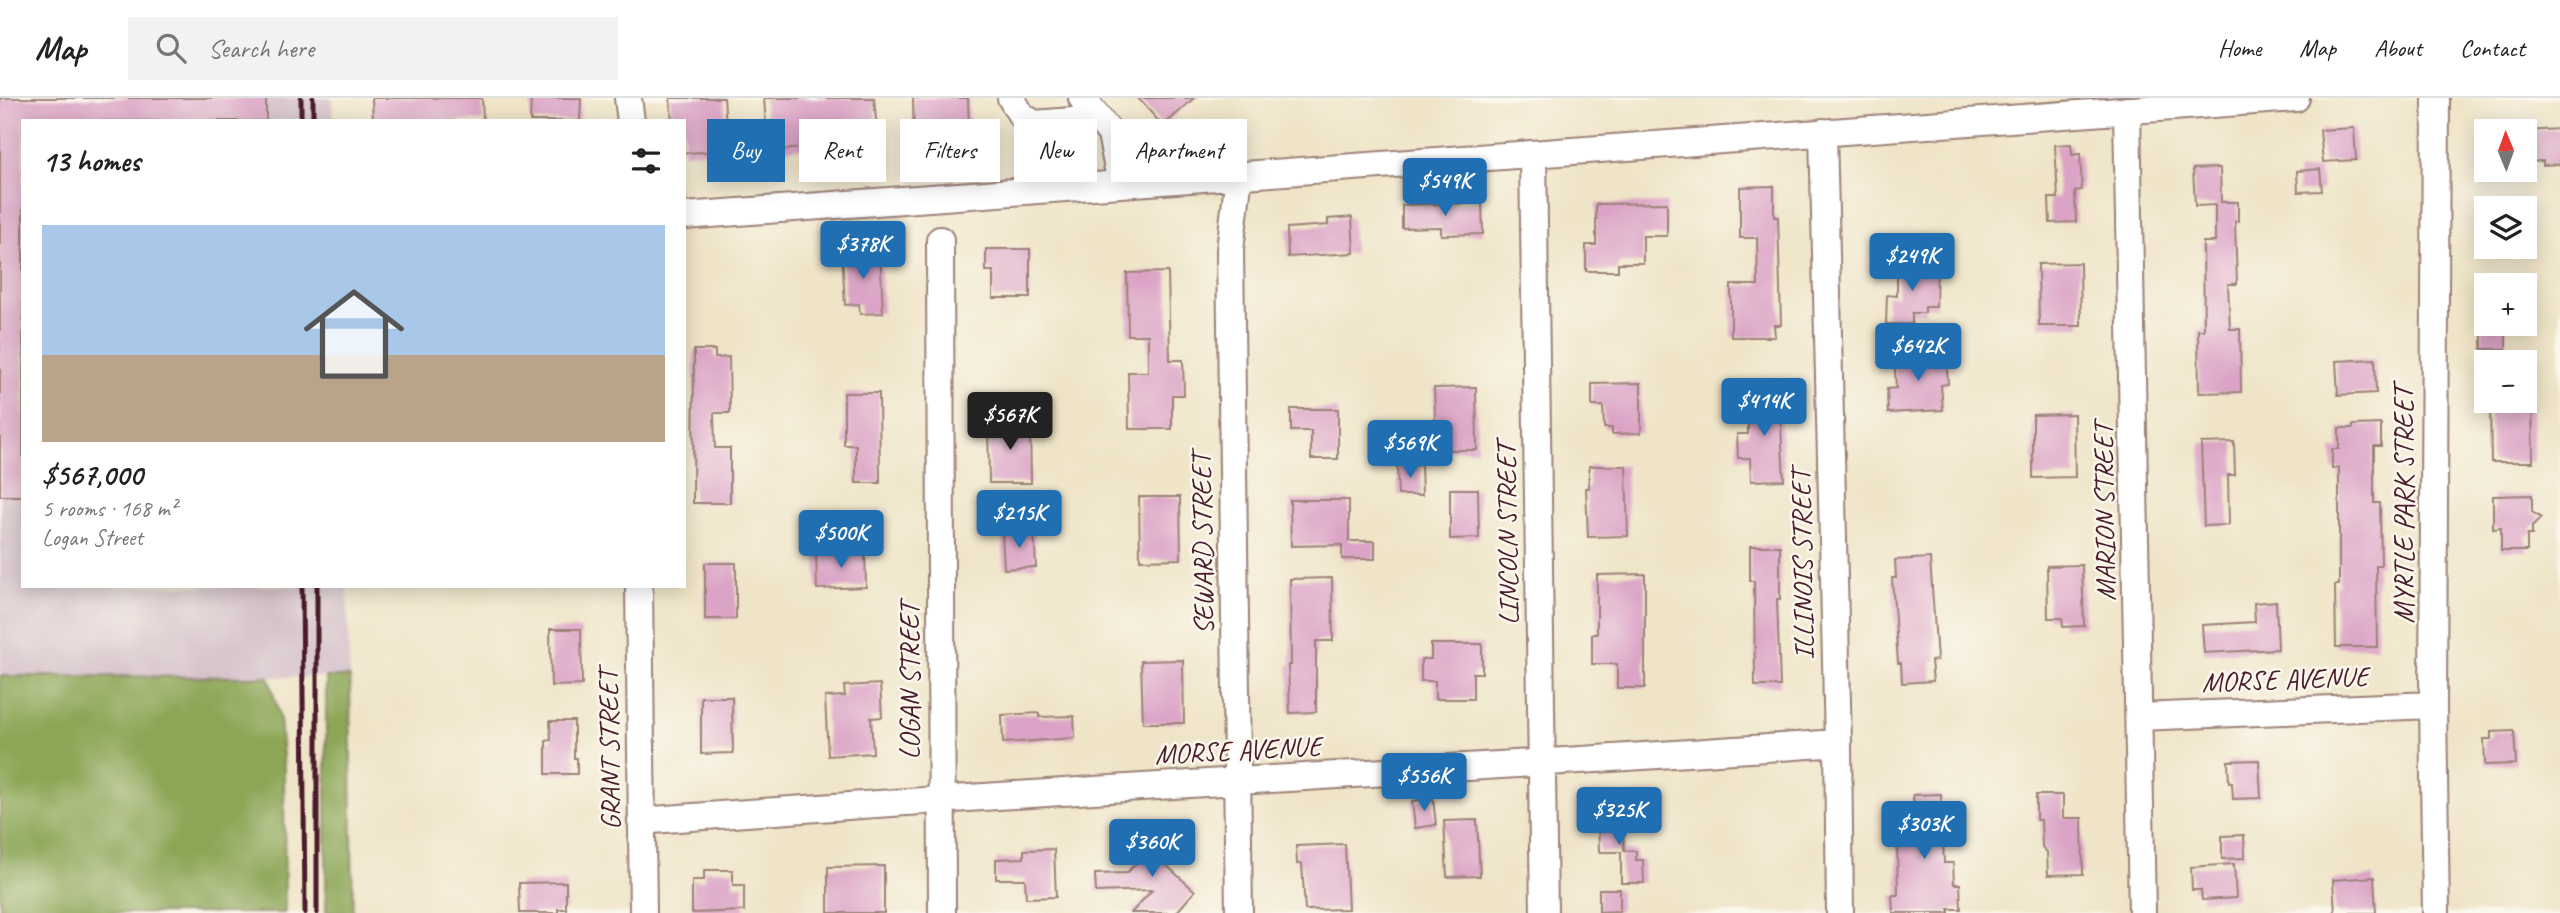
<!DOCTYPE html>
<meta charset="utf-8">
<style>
:root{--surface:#fff;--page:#f2f2f2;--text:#222;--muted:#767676;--line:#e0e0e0;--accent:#1f6fb2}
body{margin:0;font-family:Caveat,sans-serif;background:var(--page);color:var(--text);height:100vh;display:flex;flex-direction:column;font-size:26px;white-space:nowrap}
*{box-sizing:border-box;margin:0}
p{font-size:23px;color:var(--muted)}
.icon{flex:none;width:38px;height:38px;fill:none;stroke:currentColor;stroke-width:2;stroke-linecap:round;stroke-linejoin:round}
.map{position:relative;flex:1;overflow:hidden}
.sheet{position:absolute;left:21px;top:21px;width:665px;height:469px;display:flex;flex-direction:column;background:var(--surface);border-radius:0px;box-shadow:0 4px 18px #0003}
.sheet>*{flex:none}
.banner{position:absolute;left:707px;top:21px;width:665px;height:63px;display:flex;gap:14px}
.needle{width:46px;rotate:359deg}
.buttons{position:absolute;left:2474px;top:21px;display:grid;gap:14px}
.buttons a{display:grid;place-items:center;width:63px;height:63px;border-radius:0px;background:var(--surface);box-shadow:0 4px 18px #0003;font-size:35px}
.price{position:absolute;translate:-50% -60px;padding:0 16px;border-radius:7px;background:var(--accent);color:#fff;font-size:23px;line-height:46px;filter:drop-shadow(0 2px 4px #0008)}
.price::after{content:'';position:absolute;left:50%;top:42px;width:21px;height:16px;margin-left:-10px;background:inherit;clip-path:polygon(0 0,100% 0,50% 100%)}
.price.selected{background:#222;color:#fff}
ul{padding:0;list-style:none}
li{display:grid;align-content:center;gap:14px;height:371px;padding:0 21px}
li+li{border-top:2px solid var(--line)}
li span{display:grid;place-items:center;height:217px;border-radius:0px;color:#555}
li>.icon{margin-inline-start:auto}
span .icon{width:126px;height:126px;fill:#fffc;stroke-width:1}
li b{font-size:30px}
h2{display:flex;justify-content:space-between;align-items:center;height:84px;padding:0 21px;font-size:30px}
.tag{padding:0 24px;border-radius:0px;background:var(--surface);box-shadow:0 4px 18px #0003;font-size:24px;line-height:63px}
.tag.selected{background:var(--accent);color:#fff}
header{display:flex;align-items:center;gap:42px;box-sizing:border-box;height:98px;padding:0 35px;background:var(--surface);border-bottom:2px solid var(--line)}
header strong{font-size:33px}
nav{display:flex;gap:38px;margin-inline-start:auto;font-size:24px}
.search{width:490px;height:63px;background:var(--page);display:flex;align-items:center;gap:18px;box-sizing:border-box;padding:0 24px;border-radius:0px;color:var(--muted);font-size:26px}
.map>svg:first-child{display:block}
</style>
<header>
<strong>Map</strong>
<div class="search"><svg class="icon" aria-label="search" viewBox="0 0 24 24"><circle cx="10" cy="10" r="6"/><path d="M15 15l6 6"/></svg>Search here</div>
<nav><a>Home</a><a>Map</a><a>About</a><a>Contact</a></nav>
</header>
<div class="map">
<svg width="2560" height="815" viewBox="0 0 2560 815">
<rect width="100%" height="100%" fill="#fbf7ec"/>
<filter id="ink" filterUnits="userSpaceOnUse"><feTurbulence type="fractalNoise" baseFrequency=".0143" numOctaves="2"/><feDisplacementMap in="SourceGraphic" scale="14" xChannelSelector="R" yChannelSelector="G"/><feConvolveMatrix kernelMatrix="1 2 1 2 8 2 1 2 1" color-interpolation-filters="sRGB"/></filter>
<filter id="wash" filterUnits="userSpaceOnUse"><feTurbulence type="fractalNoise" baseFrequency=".00686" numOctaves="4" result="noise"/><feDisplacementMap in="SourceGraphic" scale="28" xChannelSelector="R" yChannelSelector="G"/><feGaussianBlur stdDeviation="1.57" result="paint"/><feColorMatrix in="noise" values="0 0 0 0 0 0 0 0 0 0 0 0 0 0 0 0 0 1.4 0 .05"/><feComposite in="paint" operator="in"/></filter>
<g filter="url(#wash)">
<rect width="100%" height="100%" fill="#efe4c7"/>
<path fill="#d2bdc7" d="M 0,0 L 332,0 L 333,23 L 23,23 L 23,488 L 347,488 L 350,579 L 0,578 Z"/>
<path fill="#8ca657" stroke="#6b6241" stroke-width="2" d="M 0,578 L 269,579 L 280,621 L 284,673 L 285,815 L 0,815 Z
M 326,579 L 350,579 L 353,815 L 326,815 Z"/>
<g id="blocks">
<path fill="#dba3c6" d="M 0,0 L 266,0 L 266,23 L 23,23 L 23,398 L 0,398 Z
M 372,0 L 482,0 L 483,23 L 373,23 Z
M 531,0 L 581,0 L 580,23 L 530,23 Z
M 670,0 L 724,0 L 728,53 L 684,55 L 684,23 L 672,23 Z
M 764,0 L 874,0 L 878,44 L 768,53 Z
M 913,0 L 968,0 L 969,34 L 949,35 L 950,42 L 914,43 Z
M 1138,0 L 1194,0 L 1163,28 Z
M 2354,30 L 2356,62 L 2323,64 L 2320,32 Z
M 2560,31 L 2560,66 L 2543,67 L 2543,63 L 2525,64 L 2525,33 Z
M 2071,46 L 2072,57 L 2080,56 L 2082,92 L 2075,93 L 2076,124 L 2050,125 L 2049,100 L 2058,100 L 2055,47 Z
M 2220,70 L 2221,104 L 2238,104 L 2238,123 L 2235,123 L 2237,186 L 2228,186 L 2230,231 L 2240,231 L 2241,294 L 2199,295 L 2198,232 L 2204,232 L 2203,144 L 2215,144 L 2215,107 L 2195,108 L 2193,71 Z
M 2320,71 L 2322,93 L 2298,94 L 2297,73 Z
M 1774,88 L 1774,119 L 1778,119 L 1781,227 L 1774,227 L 1775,239 L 1731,239 L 1731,187 L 1758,187 L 1757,140 L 1740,140 L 1740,89 Z
M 1482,105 L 1483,136 L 1441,137 L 1441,129 L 1402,130 L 1402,107 Z
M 1667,105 L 1667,138 L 1643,138 L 1643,165 L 1618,165 L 1618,173 L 1586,173 L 1586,147 L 1596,147 L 1596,106 Z
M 1352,119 L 1354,155 L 1288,159 L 1287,130 L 1328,127 L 1328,121 Z
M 986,151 L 1030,151 L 1030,200 L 993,200 L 993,173 L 986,173 Z
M 880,152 L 883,215 L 860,216 L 859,206 L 845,207 L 842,154 Z
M 2080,165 L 2081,228 L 2039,228 L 2038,166 Z
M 1897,166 L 1937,166 L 1936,209 L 1925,209 L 1925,215 L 1912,215 L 1912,226 L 1886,226 L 1887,197 L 1897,198 Z
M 1168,174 L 1170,262 L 1183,262 L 1184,297 L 1172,297 L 1172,331 L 1129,331 L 1128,274 L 1148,274 L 1148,237 L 1128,237 L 1127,175 Z
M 2482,226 L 2506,226 L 2506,251 L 2482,251 Z
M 694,252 L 715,252 L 715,260 L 729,259 L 730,315 L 714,315 L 715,350 L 730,350 L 730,405 L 693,405 Z
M 1946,254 L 1948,286 L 1941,287 L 1943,312 L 1888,315 L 1887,291 L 1896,290 L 1894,257 Z
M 2375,261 L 2376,295 L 2338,297 L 2336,263 Z
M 1641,285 L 1641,335 L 1612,336 L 1612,330 L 1604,330 L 1603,308 L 1592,308 L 1592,286 Z
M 1476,289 L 1477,352 L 1436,352 L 1434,290 Z
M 1753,293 L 1779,293 L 1784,382 L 1751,383 L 1750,360 L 1738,360 L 1737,336 L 1748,336 L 1748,320 L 1753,319 Z
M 844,295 L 879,295 L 880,385 L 856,385 L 856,347 L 844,347 Z
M 2490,303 L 2532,303 L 2533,364 L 2491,364 Z
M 1291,311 L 1338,311 L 1338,361 L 1311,361 L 1311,333 L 1291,333 Z
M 2074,316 L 2075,379 L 2033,380 L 2033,317 Z
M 1030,322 L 1031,385 L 989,385 L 988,323 Z
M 2381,326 L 2381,348 L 2374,348 L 2374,405 L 2380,405 L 2381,468 L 2376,468 L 2377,549 L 2336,549 L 2335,487 L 2339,487 L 2339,370 L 2332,371 L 2332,351 L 2339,351 L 2339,330 L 2353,330 L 2353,327 Z
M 2234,344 L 2235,377 L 2228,377 L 2229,427 L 2204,428 L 2201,345 Z
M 1421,367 L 1422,397 L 1398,397 L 1397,368 Z
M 1589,368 L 1626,368 L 1628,438 L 1588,439 L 1586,390 L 1589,390 Z
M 1450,391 L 1478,391 L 1479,440 L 1450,441 Z
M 2532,397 L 2532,414 L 2541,420 L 2532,429 L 2532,437 L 2527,437 L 2527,453 L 2501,453 L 2501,430 L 2493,431 L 2493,398 Z
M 1139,399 L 1180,399 L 1181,461 L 1140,462 Z
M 1290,402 L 1349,402 L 1349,443 L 1375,443 L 1375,461 L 1342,461 L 1342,447 L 1291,448 Z
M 1034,432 L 1036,469 L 1004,471 L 1002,434 Z
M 1750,448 L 1780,448 L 1780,501 L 1777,501 L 1780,588 L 1755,588 L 1754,483 L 1750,483 Z
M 865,453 L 866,489 L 817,491 L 816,455 Z
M 1930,460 L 1937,562 L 1931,563 L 1933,583 L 1902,585 L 1901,565 L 1898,565 L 1892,480 L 1896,480 L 1895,462 Z
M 705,465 L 736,465 L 736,521 L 705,521 Z
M 2082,467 L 2084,528 L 2063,529 L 2062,520 L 2048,520 L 2047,468 Z
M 1645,476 L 1645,590 L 1617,590 L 1617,566 L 1592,566 L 1592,536 L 1597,536 L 1597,477 Z
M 1332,480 L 1333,543 L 1316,543 L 1316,614 L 1290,615 L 1288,567 L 1291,567 L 1290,481 Z
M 2276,503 L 2278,551 L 2204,555 L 2202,527 L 2255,524 L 2254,505 Z
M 550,531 L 581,531 L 582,587 L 551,588 Z
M 1431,546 L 1482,546 L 1482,575 L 1473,575 L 1473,601 L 1435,601 L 1435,583 L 1421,583 L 1421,561 L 1431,561 Z
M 1183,562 L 1184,625 L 1143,625 L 1141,563 Z
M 880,586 L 882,619 L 871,620 L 873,655 L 828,658 L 825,599 L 845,598 L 844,588 Z
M 701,599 L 732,599 L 733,655 L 701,656 Z
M 1039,615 L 1039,619 L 1074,618 L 1075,640 L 1003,645 L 1002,617 Z
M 550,623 L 574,623 L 574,660 L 577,660 L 577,676 L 546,676 L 546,643 L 551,642 Z
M 2514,633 L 2516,666 L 2485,667 L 2484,641 L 2491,641 L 2491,634 Z
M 2259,662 L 2261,700 L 2233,701 L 2232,685 L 2229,685 L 2228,663 Z
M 1941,696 L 1944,765 L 1953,765 L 1954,786 L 1960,786 L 1961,811 L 1949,811 L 1949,815 L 1893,815 L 1892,797 L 1898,797 L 1897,743 L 1894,743 L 1893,718 L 1914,717 L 1913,697 Z
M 2036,697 L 2063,697 L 2063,720 L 2082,720 L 2083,776 L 2048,777 L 2047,754 L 2042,749 L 2041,722 L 2036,722 Z
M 1433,700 L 1436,727 L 1415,730 L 1412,703 Z
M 1623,714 L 1624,753 L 1636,753 L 1636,762 L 1643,762 L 1644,785 L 1621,785 L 1621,754 L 1599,754 L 1598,715 Z
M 1477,722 L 1480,778 L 1447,779 L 1444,723 Z
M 1168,730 L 1185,745 L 1166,767 L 1195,793 L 1176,815 L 1131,815 L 1152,792 L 1096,794 L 1095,776 L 1127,775 Z
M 2244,737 L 2245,760 L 2222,761 L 2222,738 Z
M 1345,746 L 1348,811 L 1305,812 L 1302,766 L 1297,766 L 1296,748 Z
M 1054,751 L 1056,799 L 1026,800 L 1025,781 L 996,781 L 996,761 L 1024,760 L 1024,752 Z
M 2234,766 L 2236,800 L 2202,802 L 2201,792 L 2192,792 L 2191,769 Z
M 884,768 L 884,815 L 828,815 L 828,769 Z
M 704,772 L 733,772 L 733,787 L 744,787 L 744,813 L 692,815 L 692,782 L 704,782 Z
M 2374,779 L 2376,815 L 2335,815 L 2333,782 Z
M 566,784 L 566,811 L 558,811 L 558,815 L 520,815 L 519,785 Z
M 1599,791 L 1620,791 L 1620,813 L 1599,814 Z"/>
</g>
</g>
<g filter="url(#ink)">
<use href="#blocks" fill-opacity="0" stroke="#9c8279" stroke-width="2"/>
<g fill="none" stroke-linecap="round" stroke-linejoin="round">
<g stroke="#9c8279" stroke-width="30">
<path id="minor" d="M 628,0 L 631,23
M 1011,0 L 1021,17 L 1034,26 L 1099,21
M 1082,0 L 1111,36 L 1121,86
M 2436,0 L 2433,607 L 2436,815
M 2127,12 L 2142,815
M 1823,34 L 1838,645 L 1840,815
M 1533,56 L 1544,815
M 1239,77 L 1230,152 L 1239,815
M 684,118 L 2296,0
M 940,142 L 942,815
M 639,488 L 643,815
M 2139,619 L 2433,607
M 641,723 C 1040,692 1439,673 1838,645"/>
</g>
<use href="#minor" stroke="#fff" stroke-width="26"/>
<path stroke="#4a1f2b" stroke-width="5" d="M 301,0 L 301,23
M 313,0 L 313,23
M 302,488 L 305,815
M 317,488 L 317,815"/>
</g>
</g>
<g text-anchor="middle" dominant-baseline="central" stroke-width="5" stroke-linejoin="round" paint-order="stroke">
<g font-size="28" fill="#4a1f2b" stroke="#fbf7ec">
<text transform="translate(2403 407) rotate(-90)">MYRTLE PARK STREET</text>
<text transform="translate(2104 414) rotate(-91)">MARION STREET</text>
<text transform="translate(1507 436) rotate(-91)">LINCOLN STREET</text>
<text transform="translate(1202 446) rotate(-91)">SEWARD STREET</text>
<text transform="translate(1802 467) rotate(-91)">ILLINOIS STREET</text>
<text transform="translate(2285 581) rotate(-2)">MORSE AVENUE</text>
<text transform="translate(909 583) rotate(-90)">LOGAN STREET</text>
<text transform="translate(609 652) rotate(-91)">GRANT STREET</text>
<text transform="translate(1238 652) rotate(-3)">MORSE AVENUE</text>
</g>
</g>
</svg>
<div class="buttons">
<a><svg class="needle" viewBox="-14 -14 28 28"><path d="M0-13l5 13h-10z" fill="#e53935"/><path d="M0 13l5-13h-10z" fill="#767676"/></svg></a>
<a><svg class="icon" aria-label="layers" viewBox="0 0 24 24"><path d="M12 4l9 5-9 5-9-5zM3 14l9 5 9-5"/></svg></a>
<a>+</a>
<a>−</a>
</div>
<b class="price" style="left:1445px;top:120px">$549K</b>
<b class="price" style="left:863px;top:183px">$378K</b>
<b class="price" style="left:1912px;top:195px">$249K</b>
<b class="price" style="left:1918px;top:285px">$642K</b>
<b class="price" style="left:1764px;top:340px">$414K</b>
<b class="price selected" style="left:1010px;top:354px">$567K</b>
<b class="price" style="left:1410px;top:382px">$569K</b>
<b class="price" style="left:1019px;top:452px">$215K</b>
<b class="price" style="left:841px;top:472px">$500K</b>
<b class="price" style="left:1424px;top:715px">$556K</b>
<b class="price" style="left:1619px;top:749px">$325K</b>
<b class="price" style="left:1924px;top:763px">$303K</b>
<b class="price" style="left:1152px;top:781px">$360K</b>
<div class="banner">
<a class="tag selected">Buy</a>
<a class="tag">Rent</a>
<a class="tag">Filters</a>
<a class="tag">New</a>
<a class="tag">Apartment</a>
</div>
<section class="sheet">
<h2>13 homes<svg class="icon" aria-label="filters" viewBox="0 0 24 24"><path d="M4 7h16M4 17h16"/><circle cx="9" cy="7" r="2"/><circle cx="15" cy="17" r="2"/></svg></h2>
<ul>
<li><span style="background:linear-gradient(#a9c7e8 60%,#b9a48a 0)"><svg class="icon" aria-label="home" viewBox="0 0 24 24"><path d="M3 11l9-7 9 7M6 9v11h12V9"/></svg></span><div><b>$567,000</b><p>5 rooms · 168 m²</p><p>Logan Street</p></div></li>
</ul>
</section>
</div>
